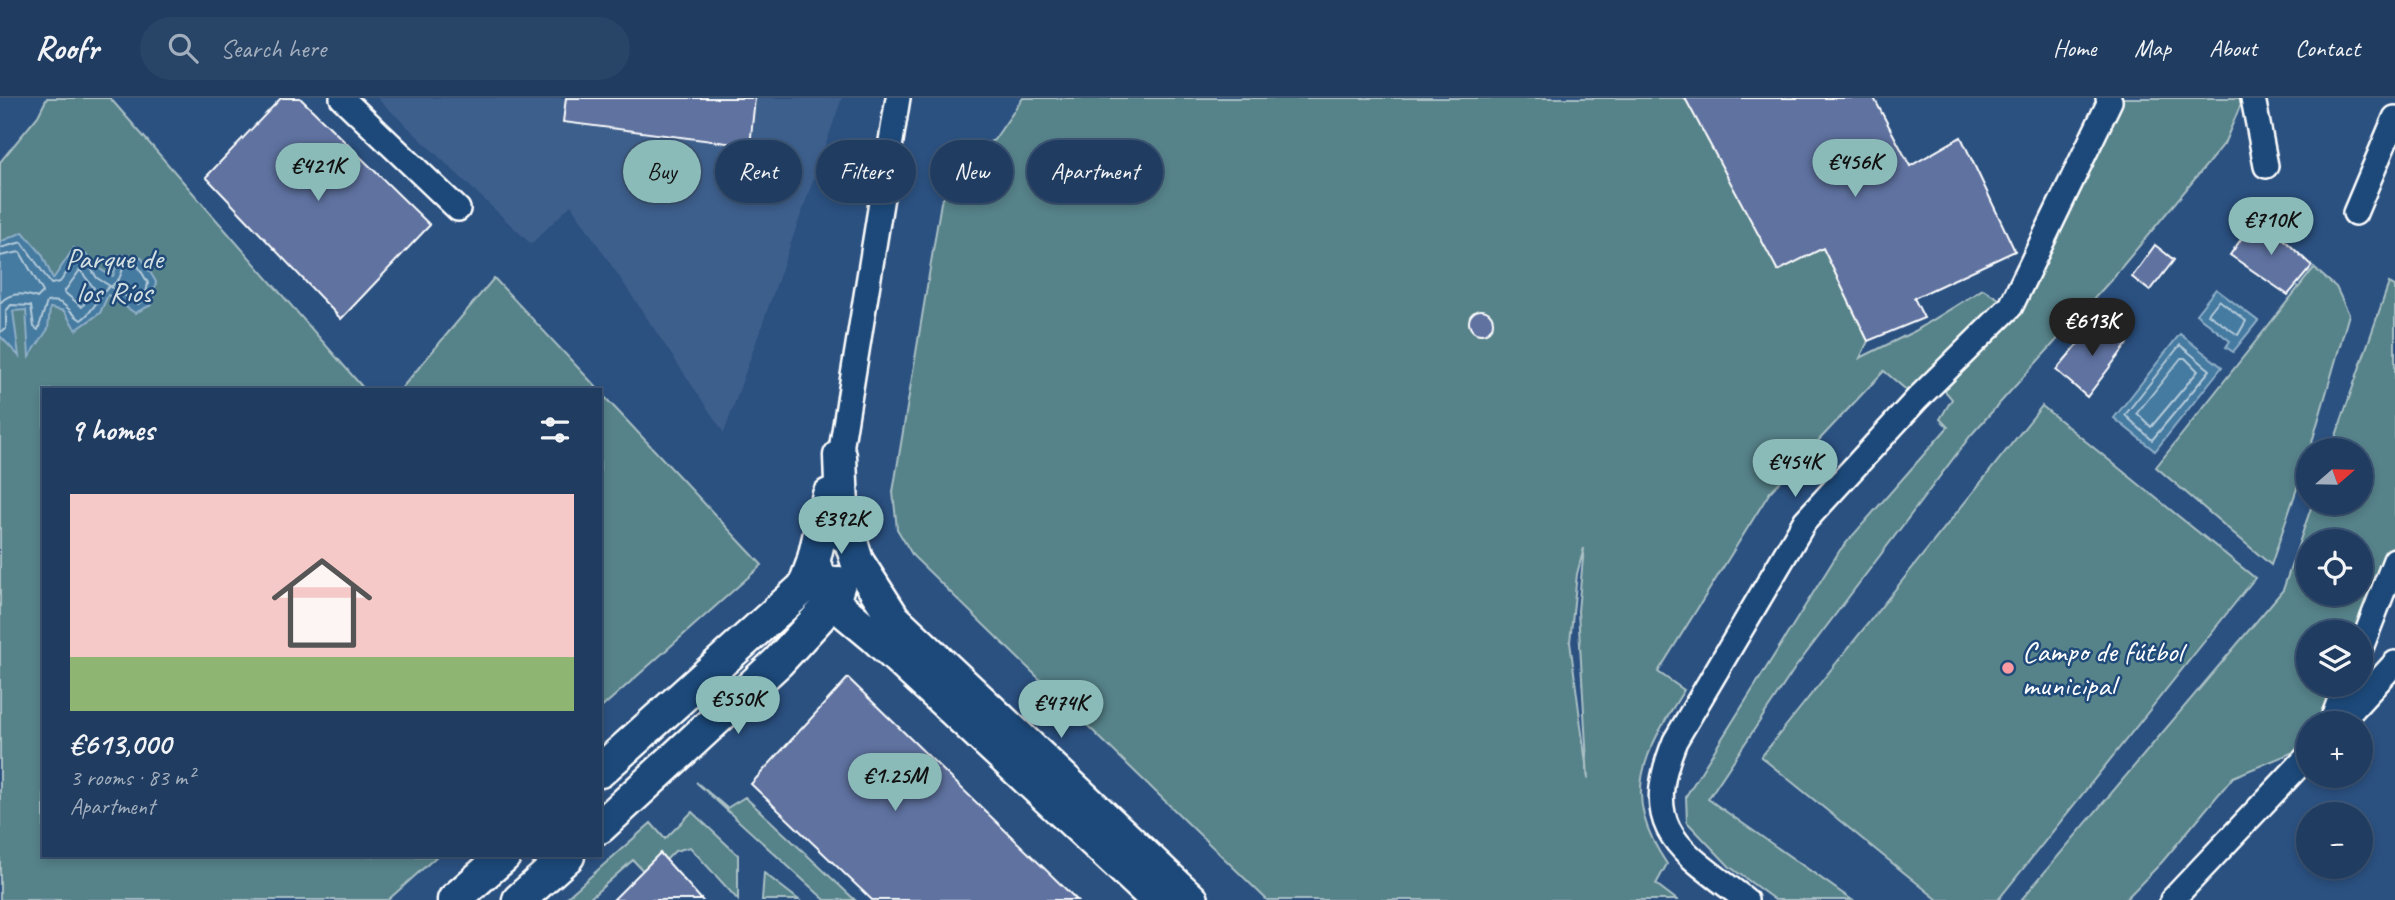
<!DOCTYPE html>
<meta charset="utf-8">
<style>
:root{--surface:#203d61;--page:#284467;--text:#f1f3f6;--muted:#a2aebd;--line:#3d5676;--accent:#8bbbb9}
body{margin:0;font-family:Caveat,sans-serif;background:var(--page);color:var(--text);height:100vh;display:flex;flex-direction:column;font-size:26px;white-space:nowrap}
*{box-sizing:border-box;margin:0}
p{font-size:23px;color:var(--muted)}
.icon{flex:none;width:38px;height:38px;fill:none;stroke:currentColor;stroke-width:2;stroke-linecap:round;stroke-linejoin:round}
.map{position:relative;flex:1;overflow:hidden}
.side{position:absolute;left:42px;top:290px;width:560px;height:469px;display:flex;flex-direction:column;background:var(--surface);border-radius:0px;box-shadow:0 4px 10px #0003,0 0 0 2px var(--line)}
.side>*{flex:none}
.banner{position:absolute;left:623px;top:42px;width:665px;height:63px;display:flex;gap:14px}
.needle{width:46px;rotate:70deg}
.tools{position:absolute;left:2296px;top:340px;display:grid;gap:14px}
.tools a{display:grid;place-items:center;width:77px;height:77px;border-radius:50%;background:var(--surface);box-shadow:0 4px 10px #0003,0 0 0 2px var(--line);font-size:35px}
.price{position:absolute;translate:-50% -60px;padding:0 16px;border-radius:24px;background:var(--accent);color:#111;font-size:23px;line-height:46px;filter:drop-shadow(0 2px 4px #0008)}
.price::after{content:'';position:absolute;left:50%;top:42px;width:21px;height:16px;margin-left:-10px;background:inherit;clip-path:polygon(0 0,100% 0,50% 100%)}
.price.current{background:#222;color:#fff}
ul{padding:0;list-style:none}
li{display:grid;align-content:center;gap:14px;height:371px;padding:0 28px}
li+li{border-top:2px solid var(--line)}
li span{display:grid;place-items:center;height:217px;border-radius:0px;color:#555}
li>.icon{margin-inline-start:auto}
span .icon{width:126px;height:126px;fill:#fffc;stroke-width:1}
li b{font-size:30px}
h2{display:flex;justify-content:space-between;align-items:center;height:84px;padding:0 28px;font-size:30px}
.chip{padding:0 24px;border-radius:32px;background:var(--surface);box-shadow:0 4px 10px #0003,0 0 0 2px var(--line);font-size:24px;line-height:63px}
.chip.current{background:var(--accent);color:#111}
header{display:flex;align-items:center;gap:42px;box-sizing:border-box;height:98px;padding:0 35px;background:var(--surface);border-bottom:2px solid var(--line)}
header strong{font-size:33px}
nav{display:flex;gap:38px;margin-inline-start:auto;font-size:24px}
.search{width:490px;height:63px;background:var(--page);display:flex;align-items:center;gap:18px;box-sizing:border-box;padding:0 24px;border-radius:38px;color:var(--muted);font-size:26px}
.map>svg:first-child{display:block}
</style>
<header>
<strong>Roofr</strong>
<div class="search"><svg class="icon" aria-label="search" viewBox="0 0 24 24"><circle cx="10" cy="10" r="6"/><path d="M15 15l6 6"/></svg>Search here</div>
<nav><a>Home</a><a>Map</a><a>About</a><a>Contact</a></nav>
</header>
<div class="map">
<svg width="2395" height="802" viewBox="0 0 2395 802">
<rect width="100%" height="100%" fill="#2b5181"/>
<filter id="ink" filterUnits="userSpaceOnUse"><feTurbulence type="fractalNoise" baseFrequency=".0143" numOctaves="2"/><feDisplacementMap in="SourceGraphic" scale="14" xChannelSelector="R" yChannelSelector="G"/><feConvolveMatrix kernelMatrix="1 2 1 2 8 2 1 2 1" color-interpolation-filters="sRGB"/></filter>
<g filter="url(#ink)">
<path fill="#3e5e8c" d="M 377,0 L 842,0 L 724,335 L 571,107 L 531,146 Z"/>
<path fill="#568289" stroke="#aac0c4" stroke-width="2" fill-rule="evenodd" d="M 47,0 L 110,0 L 365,292 L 44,292 L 44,758 L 437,758 L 388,802 L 0,802 L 0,64 L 38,18 Z
M 1023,0 L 1685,0 L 1697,20 L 1798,148 L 1775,167 L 1777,172 L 1823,150 L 1868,243 L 1860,260 L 1915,233 L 1983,191 L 2010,208 L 2108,0 L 2259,0 L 2241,6 L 2224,46 L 2110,183 L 1971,337 L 1795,570 L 1708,701 L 1852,802 L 1775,802 L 1730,769 L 1687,724 L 1686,698 L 1840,452 L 1948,329 L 1940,321 L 1952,301 L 1940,287 L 1917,301 L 1884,273 L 1770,394 L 1658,574 L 1684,592 C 1643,657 1620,696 1667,766 L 1656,786 L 1677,802 L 1267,802 L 913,458 L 897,431 L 893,394 L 941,104 L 975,51 L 994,42 ZM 1584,450 L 1578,513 L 1588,681 L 1570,544 L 1577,476 Z
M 2314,170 L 2336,189 L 2349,216 L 2308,358 L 2271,467 L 2156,369 Z
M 494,180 L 599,292 L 400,292 Z
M 2389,185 L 2395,188 L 2395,462 L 2361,534 L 2308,534 L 2308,586 L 2346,586 L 2331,625 L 2308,625 L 2308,648 L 2233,679 L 2162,764 L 2125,802 L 2021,802 L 2283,492 L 2313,404 L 2361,404 L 2361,352 L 2331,352 ZM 2308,443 L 2361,443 L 2361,495 L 2308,495 Z
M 600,294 L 762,467 L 600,611 Z
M 2042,308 L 2255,480 L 1998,802 L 1938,802 L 1761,659 Z
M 696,684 L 727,710 L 745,699 L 855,802 L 825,802 Z
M 692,714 L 738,757 L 738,802 L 690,749 L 675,753 L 649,779 L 633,762 L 588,802 L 564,802 L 651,725 L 665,741 Z
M 764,775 L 799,802 L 762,802 Z"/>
<path fill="#447aa1" stroke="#8fafc7" stroke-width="2" d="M 23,134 L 42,156 L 53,181 L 74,150 C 94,157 94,172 113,178 L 120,157 L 141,159 L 156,184 L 151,207 L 135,215 L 108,197 L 100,215 L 76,232 L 64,213 L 50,210 L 48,231 L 29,259 L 26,212 L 13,213 L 19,258 L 0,238 L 0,147 L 2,143 Z
M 2216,191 L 2258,223 L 2233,254 L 2226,249 L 2230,243 L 2196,216 Z
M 2180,236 L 2222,269 L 2155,353 L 2114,320 Z"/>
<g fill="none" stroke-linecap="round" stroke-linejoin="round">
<path stroke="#b4cad9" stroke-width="2" d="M 0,150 L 22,144 L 51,186 L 60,184 L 78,159 L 85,161 L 97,180 L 110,188 C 98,197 95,213 81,222 C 68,214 65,200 47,204 L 38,232 L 34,229 L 31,208 L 11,207 L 6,213 L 6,231 L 0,234
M 0,158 L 20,154 L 43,194 L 37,200 C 24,195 10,194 0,205
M 125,166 L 137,166 L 148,185 L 145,201 L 138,206 L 111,189 L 119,181 Z
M 80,172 L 94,190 L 82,209 L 64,194 Z
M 2219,202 L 2246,223 L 2238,237 L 2208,216 Z
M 2180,247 L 2210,272 L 2152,342 L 2125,317 Z
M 2181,260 L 2185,260 L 2198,273 L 2151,329 L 2137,315 Z"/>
</g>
<path fill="#5e72a0" stroke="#fff" stroke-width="2" d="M 281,0 L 300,0 L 430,127 L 341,221 L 206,79 Z
M 566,0 L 755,0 L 750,48 L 563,24 Z
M 1685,0 L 1874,0 L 1910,68 L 1961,39 L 2015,153 L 1914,200 L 1924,220 L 1868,243 L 1823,150 L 1778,173 Z
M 2258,117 L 2312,168 L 2288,197 L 2230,157 Z
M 2155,147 L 2174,162 L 2150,193 L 2132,179 Z
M1469 224a12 12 0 1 1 24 0a12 12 0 1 1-24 0Z
M 2099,221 L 2128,245 L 2087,299 L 2056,272 Z
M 848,580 L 1077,802 L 872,802 L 751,686 Z
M 660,755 L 702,802 L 613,802 Z"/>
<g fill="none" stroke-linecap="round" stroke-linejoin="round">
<g stroke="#fff" stroke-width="28">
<path id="street" d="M 342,0 L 458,111
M 2253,0 L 2266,68
M 2355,115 L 2395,20
M 840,358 L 898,0
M 2361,550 L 2395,462
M 2331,625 L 2346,586
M 2340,625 L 2395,565
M 1746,802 C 1681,752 1638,733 1675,643 L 1805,423 L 1917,301 L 2011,208 L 2110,3 L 2108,0
M 2172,802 L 2308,658"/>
</g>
<g stroke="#fff" stroke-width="37">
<path id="secondary" d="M 840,358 L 843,437
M 843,418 L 857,463 L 894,521 L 1192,802
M 813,465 L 833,504 L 875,539 L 1157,802
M 600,673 L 804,489 L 813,465 L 829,397
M 600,729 L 778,564 L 833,504 L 839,485
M 454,802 L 504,758
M 519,802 L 568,758"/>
</g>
<use href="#street" stroke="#1f4a7a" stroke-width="23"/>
<use href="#secondary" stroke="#1f4a7a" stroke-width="32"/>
</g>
</g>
<circle fill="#ff9aa2" stroke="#1f4a7a" stroke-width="2.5" cx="2008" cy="570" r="7"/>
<g text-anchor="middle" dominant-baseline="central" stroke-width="5" stroke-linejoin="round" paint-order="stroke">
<g font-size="30" fill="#d5e0e2" stroke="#1f4a7a">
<text x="114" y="160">Parque de<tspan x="114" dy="34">los Ríos</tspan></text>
</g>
<g font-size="30" fill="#fff" stroke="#1f4a7a" text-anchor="start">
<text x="2022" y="553">Campo de fútbol<tspan x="2022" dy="34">municipal</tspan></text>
</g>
</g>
</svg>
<div class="tools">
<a><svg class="needle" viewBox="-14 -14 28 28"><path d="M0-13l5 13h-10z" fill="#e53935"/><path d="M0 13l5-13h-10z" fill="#a2aebd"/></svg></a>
<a><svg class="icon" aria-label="locate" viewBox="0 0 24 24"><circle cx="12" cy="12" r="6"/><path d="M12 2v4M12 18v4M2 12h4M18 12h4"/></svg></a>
<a><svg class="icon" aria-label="layers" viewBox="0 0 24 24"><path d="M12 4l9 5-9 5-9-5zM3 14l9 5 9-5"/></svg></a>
<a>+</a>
<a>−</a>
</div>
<b class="price" style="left:1855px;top:101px">€456K</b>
<b class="price" style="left:318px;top:105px">€421K</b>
<b class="price" style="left:2271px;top:159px">€710K</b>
<b class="price current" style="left:2092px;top:260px">€613K</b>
<b class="price" style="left:1795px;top:401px">€454K</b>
<b class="price" style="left:841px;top:458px">€392K</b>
<b class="price" style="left:738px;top:638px">€550K</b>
<b class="price" style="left:1061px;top:642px">€474K</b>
<b class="price" style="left:895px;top:715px">€1.25M</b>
<div class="banner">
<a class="chip current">Buy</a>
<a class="chip">Rent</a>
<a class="chip">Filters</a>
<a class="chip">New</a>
<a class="chip">Apartment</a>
</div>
<section class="side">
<h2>9 homes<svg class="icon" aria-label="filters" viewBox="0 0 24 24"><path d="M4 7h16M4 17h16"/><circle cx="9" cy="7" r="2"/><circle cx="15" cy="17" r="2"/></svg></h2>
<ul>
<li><span style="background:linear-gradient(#f6c9c9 75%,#8fb573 0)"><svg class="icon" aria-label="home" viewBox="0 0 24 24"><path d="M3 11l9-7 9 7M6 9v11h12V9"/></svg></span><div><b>€613,000</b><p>3 rooms · 83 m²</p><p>Apartment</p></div></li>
</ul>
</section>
</div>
